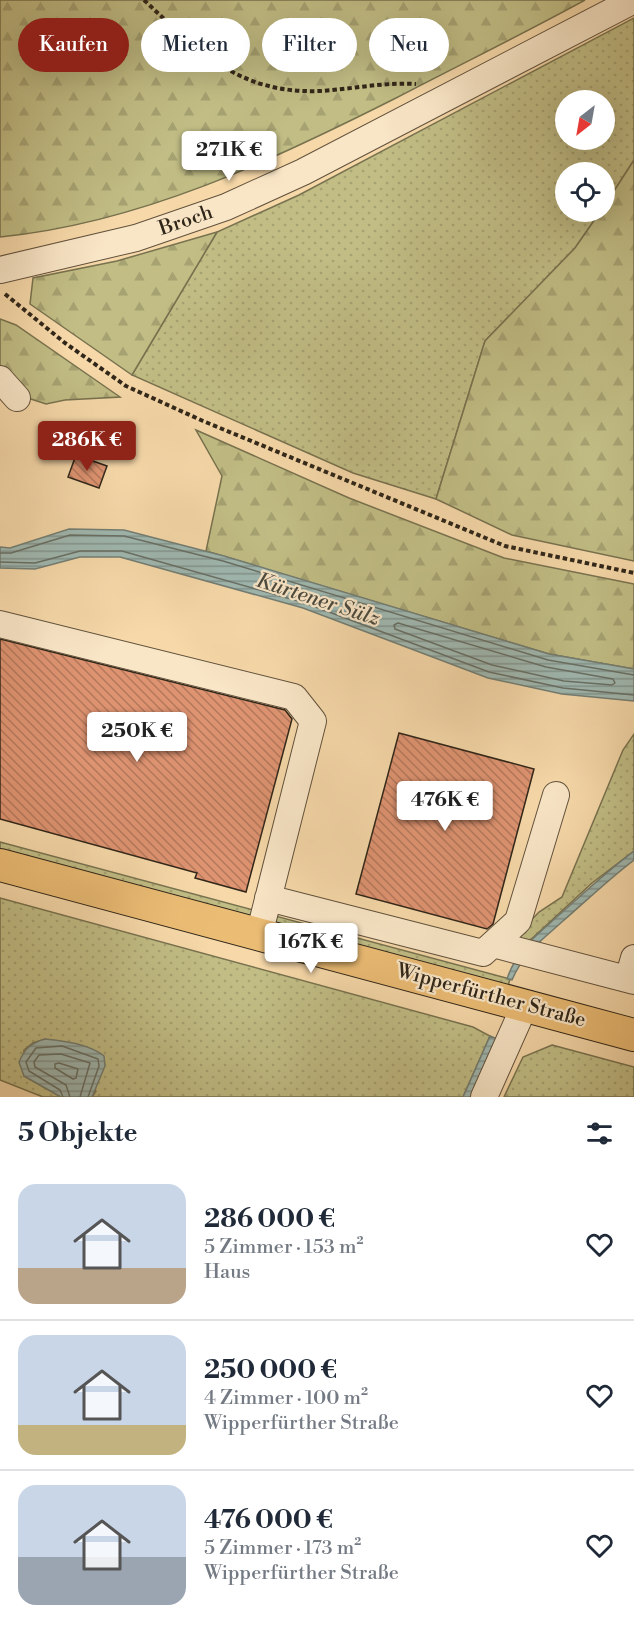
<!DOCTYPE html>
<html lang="de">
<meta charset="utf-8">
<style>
:root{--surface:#fff;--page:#f2f2f3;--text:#1f2937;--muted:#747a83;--line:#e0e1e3;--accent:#8f2418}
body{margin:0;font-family:"Libre Bodoni",serif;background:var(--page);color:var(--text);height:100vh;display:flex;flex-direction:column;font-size:22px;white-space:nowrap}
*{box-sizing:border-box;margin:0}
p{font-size:20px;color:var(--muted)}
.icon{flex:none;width:33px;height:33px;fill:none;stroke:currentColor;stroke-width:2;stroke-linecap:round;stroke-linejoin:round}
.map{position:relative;height:1097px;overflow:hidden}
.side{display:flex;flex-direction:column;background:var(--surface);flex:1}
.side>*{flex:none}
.banner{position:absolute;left:18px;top:18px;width:598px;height:54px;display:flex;gap:12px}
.needle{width:39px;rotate:211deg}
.tools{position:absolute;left:555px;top:90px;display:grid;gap:12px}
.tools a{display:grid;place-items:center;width:60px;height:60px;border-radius:50%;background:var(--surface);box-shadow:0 6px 24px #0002;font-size:30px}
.price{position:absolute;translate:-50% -51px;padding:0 14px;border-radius:6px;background:#fff;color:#222;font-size:20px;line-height:39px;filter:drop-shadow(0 2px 3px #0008)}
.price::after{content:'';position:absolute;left:50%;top:36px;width:18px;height:14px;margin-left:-9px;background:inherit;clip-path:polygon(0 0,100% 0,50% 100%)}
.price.on{background:var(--accent);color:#fff}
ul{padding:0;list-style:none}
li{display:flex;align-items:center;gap:18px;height:150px;padding:0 18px}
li+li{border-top:2px solid var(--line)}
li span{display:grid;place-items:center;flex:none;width:168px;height:120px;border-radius:18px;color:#555}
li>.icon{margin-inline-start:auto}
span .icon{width:72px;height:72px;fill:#fffc;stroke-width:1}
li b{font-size:26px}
h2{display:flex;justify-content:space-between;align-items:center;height:72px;padding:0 18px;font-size:26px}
.pill{padding:0 21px;border-radius:27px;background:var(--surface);box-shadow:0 6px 24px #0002;font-size:21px;line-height:54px}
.pill.on{background:var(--accent);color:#fff}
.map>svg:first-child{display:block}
</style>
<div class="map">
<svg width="634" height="1097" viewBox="0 0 634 1097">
<defs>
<pattern id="grass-dots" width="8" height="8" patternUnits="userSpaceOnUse" patternTransform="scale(1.5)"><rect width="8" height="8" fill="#c1bd85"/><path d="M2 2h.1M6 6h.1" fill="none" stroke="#a6a272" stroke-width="1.8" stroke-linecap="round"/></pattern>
<pattern id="forest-firs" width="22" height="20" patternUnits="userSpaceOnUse" patternTransform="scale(1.5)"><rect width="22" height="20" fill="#c1bd85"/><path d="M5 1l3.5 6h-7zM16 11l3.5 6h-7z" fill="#a6a272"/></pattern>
<pattern id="water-rules" width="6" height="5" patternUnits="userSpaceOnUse" patternTransform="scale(1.5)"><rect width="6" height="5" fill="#9fb8b1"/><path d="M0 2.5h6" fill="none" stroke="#82958f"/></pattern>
<pattern id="building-back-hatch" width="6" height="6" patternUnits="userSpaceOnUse" patternTransform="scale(1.5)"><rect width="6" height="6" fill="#de9371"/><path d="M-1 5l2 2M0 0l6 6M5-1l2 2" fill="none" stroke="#b4785c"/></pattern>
</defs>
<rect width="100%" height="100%" fill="#f6d8a9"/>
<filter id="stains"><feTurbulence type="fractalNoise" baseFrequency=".00333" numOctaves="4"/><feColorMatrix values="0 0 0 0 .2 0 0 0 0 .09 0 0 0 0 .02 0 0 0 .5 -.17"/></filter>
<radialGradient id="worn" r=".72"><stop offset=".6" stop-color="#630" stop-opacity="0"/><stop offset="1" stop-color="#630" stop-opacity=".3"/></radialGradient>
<path fill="url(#grass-dots)" stroke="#78724f" stroke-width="1.5" fill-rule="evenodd" d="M 634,18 L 634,160 L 605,205 L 604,172 L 566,172 L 566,212 L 600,212 L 575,248 L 485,341 L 436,499 L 353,473 L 132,375 L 217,232 L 299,195 ZM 566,100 L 604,100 L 604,140 L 566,140 Z
M 634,734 L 634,851 L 592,883 L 526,944 L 512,940 L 539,912 L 562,897 L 623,750 Z
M 0,842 L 510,979 L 507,989 L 0,852 Z
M 0,898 L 473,1027 L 490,1036 L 463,1097 L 92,1097 L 96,1091 L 45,1039 L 33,1043 L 24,1050 L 24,1076 L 61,1097 L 43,1097 L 0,1080 Z
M 552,1045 L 634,1067 L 634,1097 L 504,1097 L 523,1057 Z"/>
<path fill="url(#forest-firs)" stroke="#78724f" stroke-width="1.5" d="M 0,0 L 585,0 C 523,34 459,65 396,98 C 271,161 141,223 0,237 Z
M 634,160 L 634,561 L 512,535 L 436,499 L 485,341 L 575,248 L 600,212 L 604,212 L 605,205 Z
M 217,232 L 132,375 L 30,304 L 33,278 L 117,261 Z
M 0,319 L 16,325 L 120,397 L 65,400 L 46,404 L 31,399 L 19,384 L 0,370 Z
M 196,430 L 349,498 L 504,558 L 634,584 L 634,669 L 549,654 L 206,551 L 222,476 Z"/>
<path fill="url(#water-rules)" stroke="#737e74" stroke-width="1.5" d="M 69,529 L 124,530 L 224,556 L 549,654 L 634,669 L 634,701 L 562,694 L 488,678 L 303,608 L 120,557 L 80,557 L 35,569 L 0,568 L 0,547 L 10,548 Z
M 634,851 L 634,860 C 609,879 587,900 563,921 C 542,940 523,953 512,980 L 507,979 C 517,949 537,935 559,915 C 584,893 607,871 634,851 Z
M 490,1036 L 497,1039 L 471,1097 L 463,1097 Z
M 45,1039 C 65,1041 89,1044 104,1056 L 105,1066 L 92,1097 L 61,1097 L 24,1076 L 19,1062 C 25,1048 31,1043 45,1039 Z"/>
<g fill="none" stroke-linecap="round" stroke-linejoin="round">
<path stroke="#686f65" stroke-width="1.5" d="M 0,553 L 11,553 L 70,535 L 124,536 L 223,561 L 548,660 L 634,675
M 0,562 L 35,563 L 80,551 L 122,551 L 305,603 L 489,672 L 563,688 L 634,695
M 398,623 L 546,667 L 613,679 L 615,683 L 612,685 L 564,681 L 492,665 L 395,629 L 394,625 Z
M 59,1063 L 78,1069 L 76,1078 L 73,1079 L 55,1068 L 55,1064 Z
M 63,1097 L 60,1090 L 29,1071 L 26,1062 L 36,1048 L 62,1046 L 98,1059 L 99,1066 L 88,1097
M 70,1097 L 66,1085 L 35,1067 L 34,1062 L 39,1055 L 61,1054 L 90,1063 L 80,1097"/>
</g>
<path fill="url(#building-back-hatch)" stroke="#302619" stroke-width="1.5" d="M 76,455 L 107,466 L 99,488 L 68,477 Z
M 0,639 L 285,710 L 292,719 L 246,892 L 195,878 L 197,873 L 0,819 Z
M 399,733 L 534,769 L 493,924 L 487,929 L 356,894 Z"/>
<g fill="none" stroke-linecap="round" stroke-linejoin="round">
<g stroke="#62523d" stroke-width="28">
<path id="minor" d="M 0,270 L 136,238 L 226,207 L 303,172 L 634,0
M 0,379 L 17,398
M 0,624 L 294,697 L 313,721 L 259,935
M 268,898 L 483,953 L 518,921 L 556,795
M 493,944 L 634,981
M 628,979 L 634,958
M 484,1097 L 525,1005"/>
</g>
<g stroke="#302619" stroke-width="34">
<path id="major" d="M 0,865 L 634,1035"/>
</g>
<path stroke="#302619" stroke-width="4" stroke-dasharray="4.5 3" stroke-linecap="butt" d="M 144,0 C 199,52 239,94 320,91 C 352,89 384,82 416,84
M 5,294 L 65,343 L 126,386 L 203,421 L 505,546 L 634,573"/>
<use href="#minor" stroke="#f9e6c7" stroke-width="26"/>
<use href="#major" stroke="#ebbc74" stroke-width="32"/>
</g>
<g text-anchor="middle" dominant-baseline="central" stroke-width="4.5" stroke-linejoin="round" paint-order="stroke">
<g font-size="20" fill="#302619" stroke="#f9e6c7">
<text transform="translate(186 221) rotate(-19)">Broch</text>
<text transform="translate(491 996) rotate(15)">Wipperfürther Straße</text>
</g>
<g font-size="21" font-style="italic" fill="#4c4a3f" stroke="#f9e6c7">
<text transform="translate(318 600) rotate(18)">Kürtener Sülz</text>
</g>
</g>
<rect width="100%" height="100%" filter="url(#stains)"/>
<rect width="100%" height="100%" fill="url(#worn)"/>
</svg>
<div class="tools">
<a><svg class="needle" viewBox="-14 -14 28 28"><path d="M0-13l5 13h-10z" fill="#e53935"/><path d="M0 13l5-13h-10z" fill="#747a83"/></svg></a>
<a><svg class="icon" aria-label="locate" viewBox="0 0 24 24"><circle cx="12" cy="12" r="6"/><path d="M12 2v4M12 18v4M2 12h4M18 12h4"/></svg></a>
</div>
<b class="price" style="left:229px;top:182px">271K €</b>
<b class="price on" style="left:87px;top:472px">286K €</b>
<b class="price" style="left:137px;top:763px">250K €</b>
<b class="price" style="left:445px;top:832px">476K €</b>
<b class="price" style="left:311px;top:974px">167K €</b>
<div class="banner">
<a class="pill on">Kaufen</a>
<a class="pill">Mieten</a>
<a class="pill">Filter</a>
<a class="pill">Neu</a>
</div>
</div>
<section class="side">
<h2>5 Objekte<svg class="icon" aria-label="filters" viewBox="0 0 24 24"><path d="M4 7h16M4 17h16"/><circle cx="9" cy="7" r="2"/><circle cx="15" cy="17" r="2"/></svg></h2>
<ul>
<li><span style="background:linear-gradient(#c9d6e8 70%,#b9a48a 0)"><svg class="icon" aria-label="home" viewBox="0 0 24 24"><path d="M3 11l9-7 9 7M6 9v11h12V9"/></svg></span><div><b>286 000 €</b><p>5 Zimmer · 153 m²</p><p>Haus</p></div><svg class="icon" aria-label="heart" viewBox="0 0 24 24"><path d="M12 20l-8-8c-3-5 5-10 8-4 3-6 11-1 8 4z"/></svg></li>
<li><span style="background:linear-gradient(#c9d6e8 75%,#c2b280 0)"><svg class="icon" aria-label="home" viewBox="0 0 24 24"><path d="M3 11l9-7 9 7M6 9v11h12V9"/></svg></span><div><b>250 000 €</b><p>4 Zimmer · 100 m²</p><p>Wipperfürther Straße</p></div><svg class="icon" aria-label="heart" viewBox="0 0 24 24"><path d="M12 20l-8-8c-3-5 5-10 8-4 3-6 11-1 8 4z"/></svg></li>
<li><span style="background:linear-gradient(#c9d6e8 60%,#9aa5b1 0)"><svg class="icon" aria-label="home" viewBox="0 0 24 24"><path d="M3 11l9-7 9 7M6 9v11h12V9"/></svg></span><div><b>476 000 €</b><p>5 Zimmer · 173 m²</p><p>Wipperfürther Straße</p></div><svg class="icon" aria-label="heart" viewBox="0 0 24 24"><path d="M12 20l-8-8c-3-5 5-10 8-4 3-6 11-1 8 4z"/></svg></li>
</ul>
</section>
